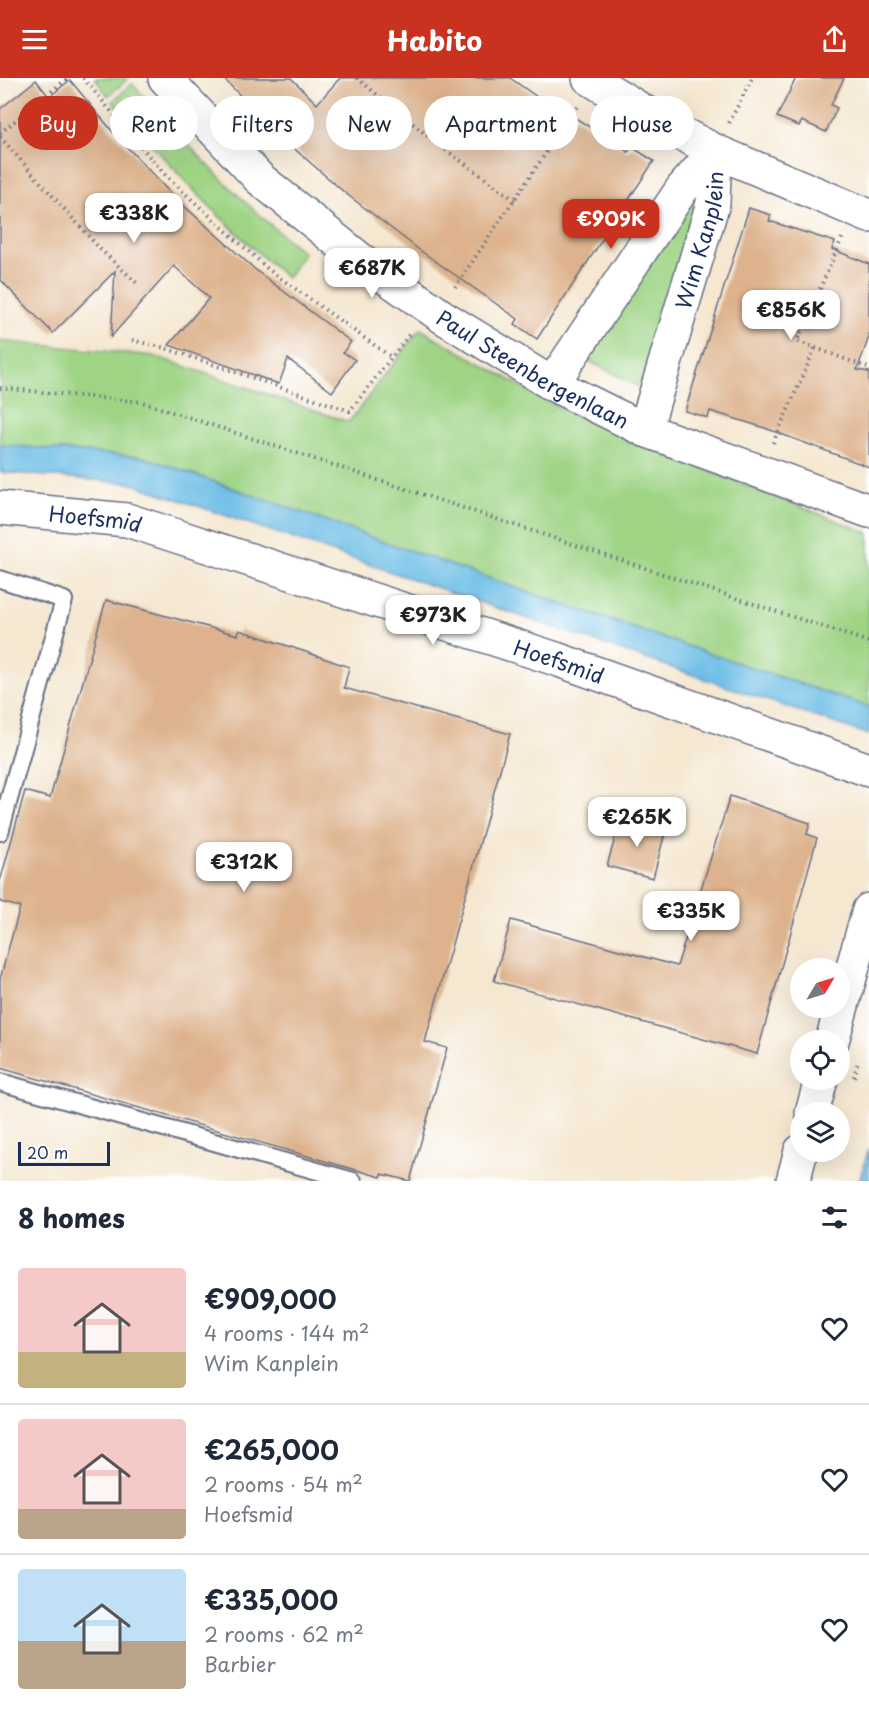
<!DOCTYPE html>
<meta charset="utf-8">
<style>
:root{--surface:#fff;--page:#f6f6f7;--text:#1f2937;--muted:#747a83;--line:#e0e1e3;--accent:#c8321e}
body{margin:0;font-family:"Playpen Sans",sans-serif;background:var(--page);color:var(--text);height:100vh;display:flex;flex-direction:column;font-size:22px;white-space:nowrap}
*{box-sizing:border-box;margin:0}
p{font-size:20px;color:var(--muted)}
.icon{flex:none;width:33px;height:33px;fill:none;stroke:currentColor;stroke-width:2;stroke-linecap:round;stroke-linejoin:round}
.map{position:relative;height:1103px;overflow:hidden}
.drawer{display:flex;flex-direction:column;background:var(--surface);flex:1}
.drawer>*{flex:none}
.top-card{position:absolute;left:18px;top:18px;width:834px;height:54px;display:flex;gap:12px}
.needle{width:39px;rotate:52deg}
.controls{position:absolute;left:790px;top:880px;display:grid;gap:12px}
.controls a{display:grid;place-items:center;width:60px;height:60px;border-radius:50%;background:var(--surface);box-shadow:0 6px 24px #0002;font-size:30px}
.scale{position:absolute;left:18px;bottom:15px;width:92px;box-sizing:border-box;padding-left:6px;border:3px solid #1b2f5e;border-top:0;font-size:16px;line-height:21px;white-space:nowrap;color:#1b2f5e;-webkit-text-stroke:4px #fff;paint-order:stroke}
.price{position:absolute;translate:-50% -51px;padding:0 14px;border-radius:12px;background:#fff;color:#222;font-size:20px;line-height:39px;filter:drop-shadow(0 2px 3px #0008)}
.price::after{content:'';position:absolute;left:50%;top:36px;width:18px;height:14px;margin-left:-9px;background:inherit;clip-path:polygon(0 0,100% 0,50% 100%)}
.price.selected{background:var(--accent);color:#fff}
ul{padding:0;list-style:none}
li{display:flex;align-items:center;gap:18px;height:150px;padding:0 18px}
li+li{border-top:2px solid var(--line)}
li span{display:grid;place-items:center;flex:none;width:168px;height:120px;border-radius:6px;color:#555}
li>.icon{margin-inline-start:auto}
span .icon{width:72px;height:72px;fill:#fffc;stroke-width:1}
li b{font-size:26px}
h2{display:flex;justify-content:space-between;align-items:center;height:72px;padding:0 18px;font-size:26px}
.tag{padding:0 21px;border-radius:27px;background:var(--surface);box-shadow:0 6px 24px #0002;font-size:21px;line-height:54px}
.tag.selected{background:var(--accent);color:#fff}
header{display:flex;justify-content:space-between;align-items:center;height:78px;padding:0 18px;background:var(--accent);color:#fff;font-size:27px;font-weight:700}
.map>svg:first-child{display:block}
</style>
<header><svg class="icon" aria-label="menu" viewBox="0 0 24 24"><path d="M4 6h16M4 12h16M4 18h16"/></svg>Habito<svg class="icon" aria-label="share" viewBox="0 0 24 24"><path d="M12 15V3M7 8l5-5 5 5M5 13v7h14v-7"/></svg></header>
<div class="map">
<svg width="869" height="1103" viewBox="0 0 869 1103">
<rect width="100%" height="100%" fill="#fff"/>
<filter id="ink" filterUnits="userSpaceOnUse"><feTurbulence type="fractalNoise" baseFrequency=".0167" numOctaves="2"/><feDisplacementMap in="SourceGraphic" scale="12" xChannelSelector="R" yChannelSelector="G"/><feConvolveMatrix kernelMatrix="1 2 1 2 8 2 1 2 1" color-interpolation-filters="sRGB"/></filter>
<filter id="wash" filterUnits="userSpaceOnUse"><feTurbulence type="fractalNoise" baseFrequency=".008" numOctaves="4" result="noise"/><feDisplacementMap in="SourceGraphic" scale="24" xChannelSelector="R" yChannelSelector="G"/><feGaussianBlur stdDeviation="1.35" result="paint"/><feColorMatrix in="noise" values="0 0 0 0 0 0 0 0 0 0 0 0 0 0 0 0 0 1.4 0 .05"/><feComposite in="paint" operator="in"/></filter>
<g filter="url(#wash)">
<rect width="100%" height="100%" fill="#f5e7d0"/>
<path fill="#9fd485" stroke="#5d8272" stroke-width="1.5" d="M 95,0 L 127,0 L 128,1 L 108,18 Z
M 132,6 C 187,66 241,125 304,175 L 287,200 C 223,146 168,86 113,23 Z
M 691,112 L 703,119 L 645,312 L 581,279 Z
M 420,251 L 558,329 L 714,395 L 869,455 L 869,629 L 556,524 L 144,379 L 0,367 L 0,263 L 154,278 L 349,344 Z"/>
<path fill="#69bce5" stroke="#4276a2" stroke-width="1.5" d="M 0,367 L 144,379 L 556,524 L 869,629 L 869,657 L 130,405 L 0,394 Z
M 869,1070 L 869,1103 L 859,1103 Z"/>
<g id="blocks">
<path fill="#ddb28c" d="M 223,0 L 291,0 L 317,26 L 340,0 L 510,0 L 571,43 L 574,39 L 628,74 L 632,69 L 654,83 L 537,261 L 515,246 L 518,241 L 418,171 L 344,114 L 282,60 Z
M 796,0 L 844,0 L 831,27 L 837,30 L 826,54 L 802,43 L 799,48 L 777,39 Z
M 36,2 L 49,19 L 70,2 L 113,54 L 174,119 L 258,194 L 351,264 L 343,274 L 355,282 L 332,314 L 288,281 L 279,306 L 169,267 L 209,220 L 174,188 L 111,259 L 115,193 L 53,255 L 11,213 L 0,201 L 0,31 Z
M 749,130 L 771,137 L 769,143 L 835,164 L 832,171 L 869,186 L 869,259 L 857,292 L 869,294 L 869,389 L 765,350 L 710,333 L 708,340 L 685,333 Z
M 106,522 L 238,557 L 239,552 L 303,573 L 349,589 L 344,610 L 510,656 L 425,964 L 447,970 L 410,1103 L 382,1096 L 381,1099 L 0,990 L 0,901 L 20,829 L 0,824 L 0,804 L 25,713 L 50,720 Z
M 730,718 L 810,745 L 807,756 L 817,760 L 757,976 L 494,903 L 511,842 L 677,888 Z
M 621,739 L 666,751 L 653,800 L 607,788 Z"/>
</g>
</g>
<g filter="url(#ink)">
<use href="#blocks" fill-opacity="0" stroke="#676f86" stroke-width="1.5"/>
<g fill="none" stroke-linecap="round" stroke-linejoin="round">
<g stroke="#676f86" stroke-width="20">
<path id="service" d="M 0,501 L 64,522 L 0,754
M 0,1004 L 353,1103"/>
</g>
<g stroke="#676f86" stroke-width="36">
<g id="minor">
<path id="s1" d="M 165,0 L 260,101 L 361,182 L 443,239 L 552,306 L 645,352 L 869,433"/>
<path d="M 589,0 L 669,49 L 715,73 L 869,138"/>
<path d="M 552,306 L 682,111 L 715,73"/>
<path id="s2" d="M 645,352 L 713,125 L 715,73"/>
<path id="s3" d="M 0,430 L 127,442 L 556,581 L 869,692"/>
<path d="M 832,963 L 869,832"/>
<path d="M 812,1035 L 821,1002"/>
<path d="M 793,1103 L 801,1073"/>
</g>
</g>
<path stroke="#676f86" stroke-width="4" stroke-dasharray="1.5 4.5" stroke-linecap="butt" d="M 83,0 L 166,98 L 269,192 L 391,279
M 357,0 L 435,64 L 515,122
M 729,45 L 752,0
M 0,55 L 68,0
M 0,59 L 100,171 L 139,207
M 842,160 L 797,263 L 869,290
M 455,209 L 577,29
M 132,262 L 165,270 L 350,333 L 411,254
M 0,310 L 142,324 L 869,564
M 773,365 L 815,270
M 854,999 L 858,983"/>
<use href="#service" stroke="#fff" stroke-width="16"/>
<use href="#minor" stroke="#fff" stroke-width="33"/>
</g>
</g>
<g text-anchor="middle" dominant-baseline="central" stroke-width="6" stroke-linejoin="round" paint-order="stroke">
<g font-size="21" fill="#1b2f5e" stroke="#fff">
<text stroke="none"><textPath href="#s2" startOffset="198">Wim Kanplein</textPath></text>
<text stroke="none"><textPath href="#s1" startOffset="472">Paul Steenbergenlaan</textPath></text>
<text stroke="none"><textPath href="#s3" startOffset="96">Hoefsmid</textPath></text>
<text stroke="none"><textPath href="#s3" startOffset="582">Hoefsmid</textPath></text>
</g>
</g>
</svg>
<div class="controls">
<a><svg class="needle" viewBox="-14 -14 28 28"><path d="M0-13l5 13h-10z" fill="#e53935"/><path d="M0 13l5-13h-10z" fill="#747a83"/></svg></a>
<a><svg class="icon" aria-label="locate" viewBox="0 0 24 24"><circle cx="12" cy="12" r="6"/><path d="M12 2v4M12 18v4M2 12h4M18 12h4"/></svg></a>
<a><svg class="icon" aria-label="layers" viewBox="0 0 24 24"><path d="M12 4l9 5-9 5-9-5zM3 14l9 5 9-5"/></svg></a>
</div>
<div class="scale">20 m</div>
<b class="price" style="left:134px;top:166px">€338K</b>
<b class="price selected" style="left:611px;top:172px">€909K</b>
<b class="price" style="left:372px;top:221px">€687K</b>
<b class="price" style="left:791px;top:263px">€856K</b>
<b class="price" style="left:433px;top:568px">€973K</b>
<b class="price" style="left:637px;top:770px">€265K</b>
<b class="price" style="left:244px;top:815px">€312K</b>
<b class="price" style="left:691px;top:864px">€335K</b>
<div class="top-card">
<a class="tag selected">Buy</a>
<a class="tag">Rent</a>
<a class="tag">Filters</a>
<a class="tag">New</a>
<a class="tag">Apartment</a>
<a class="tag">House</a>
</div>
</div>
<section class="drawer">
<h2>8 homes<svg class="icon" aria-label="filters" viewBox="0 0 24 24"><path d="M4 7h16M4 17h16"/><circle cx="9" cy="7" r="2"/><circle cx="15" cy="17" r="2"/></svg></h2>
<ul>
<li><span style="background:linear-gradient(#f6c9c9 70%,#c2b280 0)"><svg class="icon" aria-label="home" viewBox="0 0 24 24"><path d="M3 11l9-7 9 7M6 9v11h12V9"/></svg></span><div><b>€909,000</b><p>4 rooms · 144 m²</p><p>Wim Kanplein</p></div><svg class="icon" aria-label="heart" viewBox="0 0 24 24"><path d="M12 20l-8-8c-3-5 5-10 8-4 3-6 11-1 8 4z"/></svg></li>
<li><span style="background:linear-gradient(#f6c9c9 75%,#b9a48a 0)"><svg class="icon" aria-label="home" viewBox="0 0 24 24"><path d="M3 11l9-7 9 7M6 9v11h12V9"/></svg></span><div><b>€265,000</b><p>2 rooms · 54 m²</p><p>Hoefsmid</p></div><svg class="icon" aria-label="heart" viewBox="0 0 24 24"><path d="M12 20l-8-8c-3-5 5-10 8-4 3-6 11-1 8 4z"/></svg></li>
<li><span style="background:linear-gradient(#bfe0f5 60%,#b9a48a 0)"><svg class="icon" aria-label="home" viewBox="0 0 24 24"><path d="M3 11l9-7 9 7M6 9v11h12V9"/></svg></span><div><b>€335,000</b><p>2 rooms · 62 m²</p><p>Barbier</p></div><svg class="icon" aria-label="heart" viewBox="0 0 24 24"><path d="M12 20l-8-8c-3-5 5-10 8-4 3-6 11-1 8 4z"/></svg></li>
</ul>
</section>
